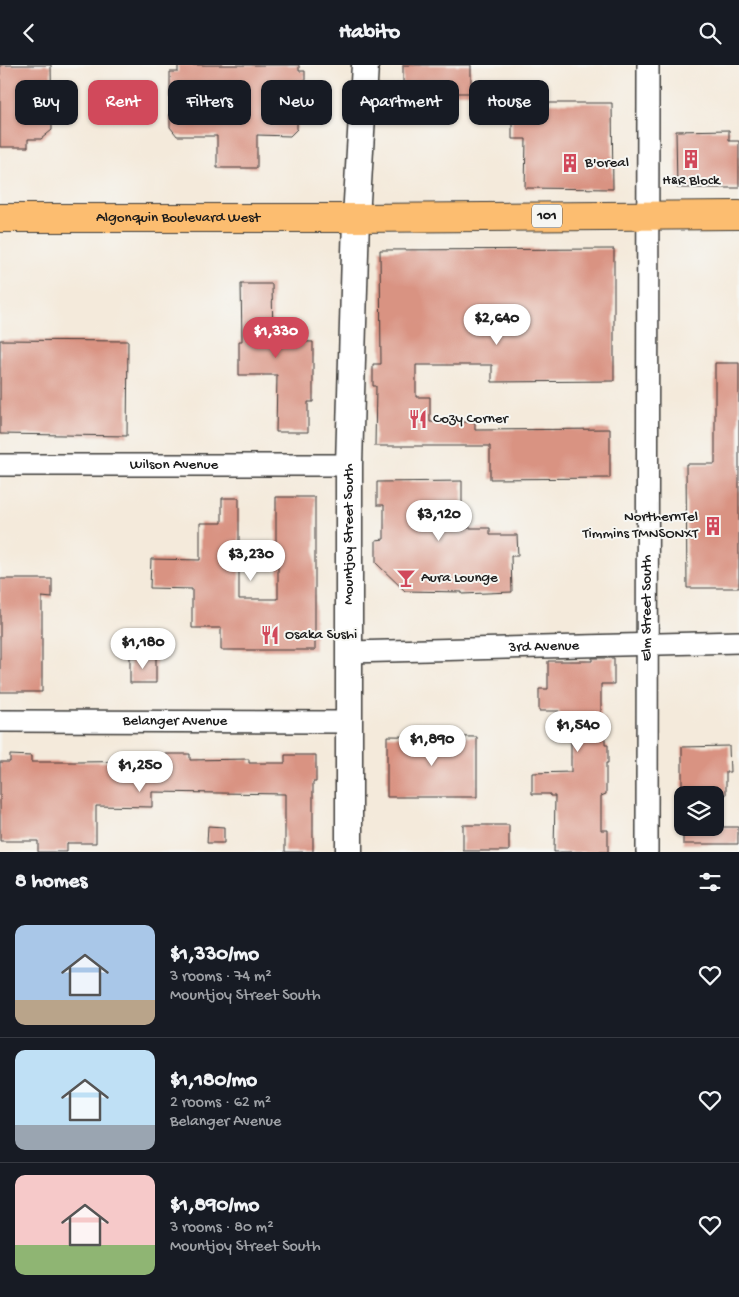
<!DOCTYPE html>
<meta charset="utf-8">
<style>
:root{--surface:#171b24;--page:#20242c;--text:#f1f3f6;--muted:#9ea1a6;--line:#363941;--accent:#d1495b}
body{margin:0;font-family:"Gochi Hand",sans-serif;background:var(--page);color:var(--text);height:100vh;display:flex;flex-direction:column;font-size:19px;white-space:nowrap}
*{box-sizing:border-box;margin:0}
p{font-size:16px;color:var(--muted)}
.icon{flex:none;width:28px;height:28px;fill:none;stroke:currentColor;stroke-width:2;stroke-linecap:round;stroke-linejoin:round}
.map{position:relative;height:787px;overflow:hidden}
.details{display:flex;flex-direction:column;background:var(--surface);flex:1}
.details>*{flex:none}
.top-card{position:absolute;left:15px;top:15px;width:710px;height:45px;display:flex;gap:10px}
.buttons{position:absolute;left:674px;top:721px;display:grid;gap:10px}
.buttons a{display:grid;place-items:center;width:50px;height:50px;border-radius:10px;background:var(--surface);box-shadow:0 1px 4px #0004;font-size:25px}
.price{position:absolute;translate:-50% -42px;padding:0 11px;border-radius:18px;background:#fff;color:#222;font-size:16px;line-height:32px;filter:drop-shadow(0 1px 2px #0008)}
.price::after{content:'';position:absolute;left:50%;top:30px;width:15px;height:11px;margin-left:-8px;background:inherit;clip-path:polygon(0 0,100% 0,50% 100%)}
.price.current{background:var(--accent);color:#fff}
ul{padding:0;list-style:none}
li{display:flex;align-items:center;gap:15px;height:125px;padding:0 15px}
li+li{border-top:1px solid var(--line)}
li span{display:grid;place-items:center;flex:none;width:140px;height:100px;border-radius:10px;color:#555}
li>.icon{margin-inline-start:auto}
span .icon{width:60px;height:60px;fill:#fffc;stroke-width:1}
li b{font-size:21px}
h2{display:flex;justify-content:space-between;align-items:center;height:60px;padding:0 15px;font-size:21px}
.chip{padding:0 18px;border-radius:10px;background:var(--surface);box-shadow:0 1px 4px #0004;font-size:18px;line-height:45px}
.chip.current{background:var(--accent);color:#fff}
header{display:flex;justify-content:space-between;align-items:center;height:65px;padding:0 15px;background:var(--surface);font-size:22px;font-weight:800}
.map>svg:first-child{display:block}
</style>
<header><svg class="icon" aria-label="back" viewBox="0 0 24 24"><path d="M15 5l-7 7 7 7"/></svg>Habito<svg class="icon" aria-label="search" viewBox="0 0 24 24"><circle cx="10" cy="10" r="6"/><path d="M15 15l6 6"/></svg></header>
<div class="map">
<svg width="739" height="787" viewBox="0 0 739 787">
<rect width="100%" height="100%" fill="#f6f6f2"/>
<filter id="ink" filterUnits="userSpaceOnUse"><feTurbulence type="fractalNoise" baseFrequency=".02" numOctaves="2"/><feDisplacementMap in="SourceGraphic" scale="10" xChannelSelector="R" yChannelSelector="G"/><feConvolveMatrix kernelMatrix="1 2 1 2 8 2 1 2 1" color-interpolation-filters="sRGB"/></filter>
<filter id="wash" filterUnits="userSpaceOnUse"><feTurbulence type="fractalNoise" baseFrequency=".0096" numOctaves="4" result="noise"/><feDisplacementMap in="SourceGraphic" scale="20" xChannelSelector="R" yChannelSelector="G"/><feGaussianBlur stdDeviation="1.12" result="paint"/><feColorMatrix in="noise" values="0 0 0 0 0 0 0 0 0 0 0 0 0 0 0 0 0 1.4 0 .05"/><feComposite in="paint" operator="in"/></filter>
<g filter="url(#wash)">
<rect width="100%" height="100%" fill="#f4eadb"/>
<g id="blocks">
<path fill="#d99382" d="M 0,0 L 51,0 L 52,65 L 41,74 L 28,74 L 28,82 L 0,82 Z
M 178,0 L 299,0 L 299,6 L 305,6 L 305,52 L 297,52 L 297,64 L 290,71 L 257,70 L 257,103 L 217,103 L 217,71 L 177,71 L 170,62 L 170,7 L 178,7 Z
M 403,0 L 471,0 L 471,28 L 403,28 Z
M 512,38 L 612,38 L 613,124 L 525,123 L 526,74 L 512,74 Z
M 729,65 L 729,76 L 739,76 L 739,123 L 677,123 L 676,66 Z
M 614,184 L 614,316 L 492,317 L 492,300 L 416,300 L 416,332 L 430,332 L 430,357 L 475,357 L 475,365 L 610,364 L 610,413 L 490,414 L 490,381 L 375,381 L 376,321 L 373,321 L 373,299 L 381,299 L 380,185 Z
M 241,219 L 272,219 L 273,276 L 313,277 L 313,337 L 308,337 L 308,367 L 276,367 L 277,310 L 239,310 L 239,276 L 242,276 Z
M 0,275 L 128,276 L 127,371 L 0,369 Z
M 715,298 L 739,298 L 739,523 L 687,523 L 686,399 L 715,399 Z
M 462,416 L 462,463 L 490,463 L 490,470 L 517,470 L 518,491 L 511,491 L 512,527 L 462,529 L 462,527 L 405,526 L 376,498 L 376,475 L 384,474 L 384,440 L 377,440 L 377,417 Z
M 276,432 L 315,432 L 315,585 L 221,585 L 221,563 L 192,563 L 192,524 L 150,523 L 151,494 L 200,495 L 200,458 L 222,458 L 222,433 L 239,433 L 239,534 L 278,534 L 278,480 L 276,480 Z
M 0,514 L 52,514 L 52,533 L 42,532 L 42,627 L 0,627 Z
M 130,592 L 156,592 L 156,618 L 130,618 Z
M 592,593 L 614,593 L 614,619 L 601,619 L 601,654 L 605,654 L 605,680 L 608,680 L 608,698 L 606,698 L 606,729 L 601,731 L 601,765 L 608,765 L 608,787 L 554,787 L 555,731 L 550,731 L 550,729 L 532,729 L 532,708 L 571,707 L 571,673 L 559,673 L 559,646 L 539,646 L 539,624 L 548,624 L 548,596 L 592,596 Z
M 387,671 L 477,672 L 477,732 L 387,732 Z
M 729,681 L 730,707 L 726,707 L 726,730 L 682,730 L 682,682 Z
M 166,689 L 190,689 L 190,695 L 249,694 L 249,698 L 285,698 L 285,690 L 316,690 L 316,717 L 313,717 L 313,787 L 285,787 L 285,729 L 152,727 L 152,742 L 96,741 L 96,778 L 67,778 L 67,787 L 38,787 L 38,776 L 0,776 L 0,697 L 10,697 L 10,690 L 31,691 L 31,697 L 77,697 L 166,696 Z
M 463,760 L 509,760 L 509,786 L 463,786 Z
M 208,761 L 224,762 L 224,778 L 207,778 Z
M 683,762 L 738,762 L 738,779 L 683,779 Z"/>
</g>
</g>
<g filter="url(#ink)">
<use href="#blocks" fill-opacity="0" stroke="#3c3b39" stroke-width="1"/>
<g fill="none" stroke-linecap="round" stroke-linejoin="round">
<g stroke="#3c3b39" stroke-width="24">
<g id="minor">
<path id="s1" d="M 0,400 L 349,400"/>
<path id="s2" d="M 350,587 L 739,577"/>
<path id="s3" d="M 0,656 L 349,657"/>
<path id="s4" d="M 647,787 L 648,0"/>
</g>
</g>
<g stroke="#3c3b39" stroke-width="29">
<g id="tertiary">
<path id="s5" d="M 349,787 L 349,400 L 356,153 L 365,0"/>
</g>
</g>
<g stroke="#3c3b39" stroke-width="30">
<g id="primary">
<path id="s6" d="M 0,153 L 356,153 L 739,150"/>
</g>
</g>
<use href="#minor" stroke="#fff" stroke-width="21"/>
<use href="#tertiary" stroke="#fff" stroke-width="26"/>
<use href="#primary" stroke="#fcbd6f" stroke-width="28"/>
</g>
</g>
<defs>
<g id="building-bare" transform="scale(1.5)"><path d="M-4-6H4V6H1V3H-1V6H-4ZM-2.5-4.3h1.7v1.8h-1.7ZM.8-4.3h1.7v1.8H.8ZM-2.5-1h1.7V.8h-1.7ZM.8-1h1.7V.8H.8Z" fill="#d1495b" stroke="#f6f6f2" stroke-width="2.5" paint-order="stroke"/></g>
<g id="restaurant-bare" transform="scale(1.5)"><path d="M-5-6h1v4h1v-4h1v4h1v-4h1v5L-1.5 .5V6h-2V.5L-5-1ZM5-6V6H3V1.5H1.5Q1.5-4 5-6Z" fill="#d1495b" stroke="#f6f6f2" stroke-width="2.5" paint-order="stroke"/></g>
<g id="bar-bare" transform="scale(1.5)"><path d="M-6-5H6L.8 .8V4.5H3.5V6h-7V4.5H-.8V.8Z" fill="#d1495b" stroke="#f6f6f2" stroke-width="2.5" paint-order="stroke"/></g>
</defs>
<g fill-rule="evenodd">
<use href="#building-bare" x="691" y="94"/>
<use href="#building-bare" x="570" y="98"/>
<use href="#restaurant-bare" x="418" y="354"/>
<use href="#building-bare" x="713" y="461"/>
<use href="#bar-bare" x="406" y="513"/>
<use href="#restaurant-bare" x="270" y="570"/>
</g>
<g text-anchor="middle" dominant-baseline="central" stroke-width="4" stroke-linejoin="round" paint-order="stroke">
<rect fill="#f6f6f2" stroke="#5d5d5c" stroke-width="1" x="532" y="139.5" width="30" height="23" rx="4"/>
<g font-size="14" font-weight="bold" fill="#1c1c1c">
<text x="547" y="151">101</text>
</g>
<g font-size="15" fill="#1c1c1c" stroke="#f6f6f2" text-anchor="start">
<text x="585" y="98">B'oreal</text>
<text x="691" y="116" text-anchor="middle">H&amp;R Block</text>
<text x="433" y="354">Cozy Corner</text>
<text x="698" y="452" text-anchor="end">NorthernTel<tspan x="698" dy="17">Timmins TMNSONXT</tspan></text>
<text x="421" y="513">Aura Lounge</text>
<text x="285" y="570">Osaka Sushi</text>
</g>
<g font-size="15" fill="#1c1c1c" stroke="#f6f6f2">
<text stroke="none"><textPath href="#s6" startOffset="178">Algonquin Boulevard West</textPath></text>
<text stroke="none"><textPath href="#s1" startOffset="174">Wilson Avenue</textPath></text>
<text stroke="none"><textPath href="#s5" startOffset="318">Mountjoy Street South</textPath></text>
<text stroke="none"><textPath href="#s4" startOffset="244">Elm Street South</textPath></text>
<text stroke="none"><textPath href="#s2" startOffset="194">3rd Avenue</textPath></text>
<text stroke="none"><textPath href="#s3" startOffset="175">Belanger Avenue</textPath></text>
</g>
</g>
</svg>
<div class="buttons">
<a><svg class="icon" aria-label="layers" viewBox="0 0 24 24"><path d="M12 4l9 5-9 5-9-5zM3 14l9 5 9-5"/></svg></a>
</div>
<b class="price" style="left:497px;top:281px">$2,640</b>
<b class="price current" style="left:276px;top:294px">$1,330</b>
<b class="price" style="left:439px;top:477px">$3,120</b>
<b class="price" style="left:251px;top:517px">$3,230</b>
<b class="price" style="left:143px;top:605px">$1,180</b>
<b class="price" style="left:578px;top:688px">$1,540</b>
<b class="price" style="left:432px;top:702px">$1,890</b>
<b class="price" style="left:140px;top:728px">$1,250</b>
<div class="top-card">
<a class="chip">Buy</a>
<a class="chip current">Rent</a>
<a class="chip">Filters</a>
<a class="chip">New</a>
<a class="chip">Apartment</a>
<a class="chip">House</a>
</div>
</div>
<section class="details">
<h2>8 homes<svg class="icon" aria-label="filters" viewBox="0 0 24 24"><path d="M4 7h16M4 17h16"/><circle cx="9" cy="7" r="2"/><circle cx="15" cy="17" r="2"/></svg></h2>
<ul>
<li><span style="background:linear-gradient(#a9c7e8 75%,#b9a48a 0)"><svg class="icon" aria-label="home" viewBox="0 0 24 24"><path d="M3 11l9-7 9 7M6 9v11h12V9"/></svg></span><div><b>$1,330/mo</b><p>3 rooms · 74 m²</p><p>Mountjoy Street South</p></div><svg class="icon" aria-label="heart" viewBox="0 0 24 24"><path d="M12 20l-8-8c-3-5 5-10 8-4 3-6 11-1 8 4z"/></svg></li>
<li><span style="background:linear-gradient(#bfe0f5 75%,#9aa5b1 0)"><svg class="icon" aria-label="home" viewBox="0 0 24 24"><path d="M3 11l9-7 9 7M6 9v11h12V9"/></svg></span><div><b>$1,180/mo</b><p>2 rooms · 62 m²</p><p>Belanger Avenue</p></div><svg class="icon" aria-label="heart" viewBox="0 0 24 24"><path d="M12 20l-8-8c-3-5 5-10 8-4 3-6 11-1 8 4z"/></svg></li>
<li><span style="background:linear-gradient(#f6c9c9 70%,#8fb573 0)"><svg class="icon" aria-label="home" viewBox="0 0 24 24"><path d="M3 11l9-7 9 7M6 9v11h12V9"/></svg></span><div><b>$1,890/mo</b><p>3 rooms · 80 m²</p><p>Mountjoy Street South</p></div><svg class="icon" aria-label="heart" viewBox="0 0 24 24"><path d="M12 20l-8-8c-3-5 5-10 8-4 3-6 11-1 8 4z"/></svg></li>
</ul>
</section>
